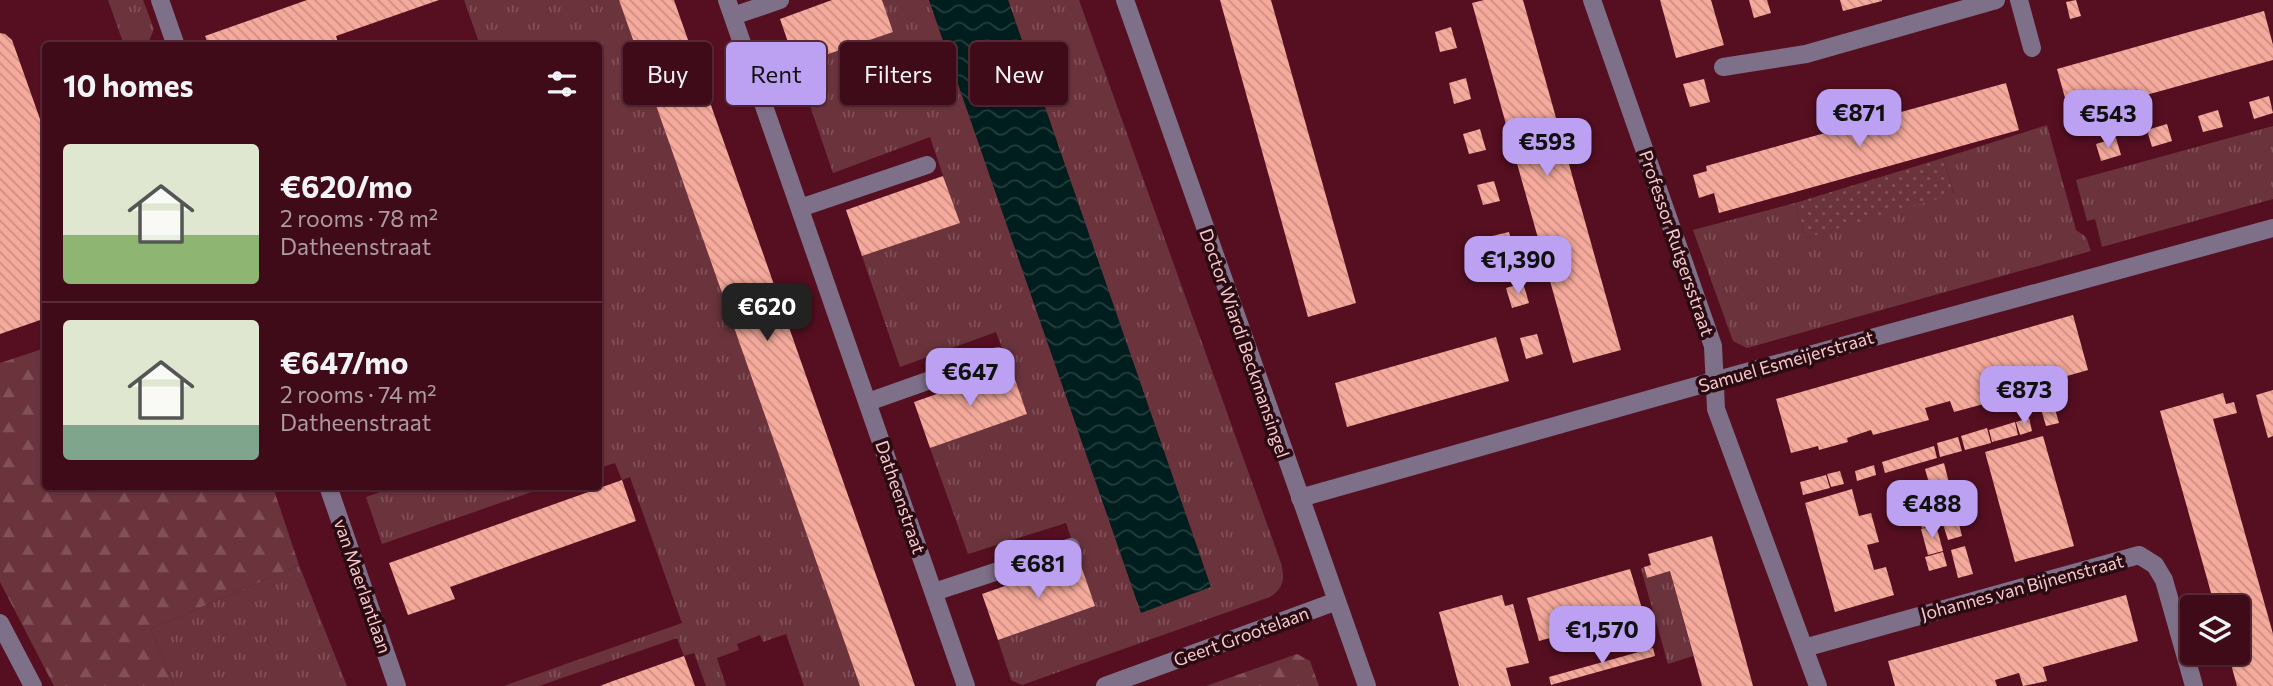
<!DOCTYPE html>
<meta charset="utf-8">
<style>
:root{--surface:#400b19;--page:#471422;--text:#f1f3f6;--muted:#ae9ba2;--line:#592b38;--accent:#bca0f2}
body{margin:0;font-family:Commissioner,sans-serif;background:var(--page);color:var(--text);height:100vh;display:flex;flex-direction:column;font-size:26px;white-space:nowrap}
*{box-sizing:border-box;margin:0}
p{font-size:23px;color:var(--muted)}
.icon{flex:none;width:38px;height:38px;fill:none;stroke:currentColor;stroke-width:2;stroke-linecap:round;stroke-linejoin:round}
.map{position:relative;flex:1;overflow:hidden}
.sheet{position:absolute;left:42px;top:42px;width:560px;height:448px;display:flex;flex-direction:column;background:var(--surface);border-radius:7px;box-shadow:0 2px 5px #0004,0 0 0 2px var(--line)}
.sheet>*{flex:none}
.banner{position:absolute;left:623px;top:42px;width:665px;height:63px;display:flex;gap:14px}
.controls{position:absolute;left:2180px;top:595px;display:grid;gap:14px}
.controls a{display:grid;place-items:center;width:70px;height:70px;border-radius:7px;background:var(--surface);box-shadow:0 2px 5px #0004,0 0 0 2px var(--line);font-size:35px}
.price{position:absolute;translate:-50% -60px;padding:0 16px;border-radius:14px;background:var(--accent);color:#111;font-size:23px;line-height:46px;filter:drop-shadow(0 2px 4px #0008)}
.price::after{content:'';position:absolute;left:50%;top:42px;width:21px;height:16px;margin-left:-10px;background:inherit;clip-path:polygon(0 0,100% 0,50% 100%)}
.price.active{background:#222;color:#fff}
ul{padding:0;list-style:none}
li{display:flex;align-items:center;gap:21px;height:175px;padding:0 21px}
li+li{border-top:2px solid var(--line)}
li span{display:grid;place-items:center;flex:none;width:196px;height:140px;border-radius:7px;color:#555}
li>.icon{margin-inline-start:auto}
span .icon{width:84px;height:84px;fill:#fffc;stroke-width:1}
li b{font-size:30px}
h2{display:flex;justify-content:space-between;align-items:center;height:84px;padding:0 21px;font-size:30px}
.pill{padding:0 24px;border-radius:7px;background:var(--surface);box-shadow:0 2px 5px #0004,0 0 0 2px var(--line);font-size:24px;line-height:63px}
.pill.active{background:var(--accent);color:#111}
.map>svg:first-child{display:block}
</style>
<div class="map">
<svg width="2273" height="686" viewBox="0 0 2273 686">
<defs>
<pattern id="grass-tufts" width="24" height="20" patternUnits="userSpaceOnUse" patternTransform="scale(1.75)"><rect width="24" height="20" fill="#6b343d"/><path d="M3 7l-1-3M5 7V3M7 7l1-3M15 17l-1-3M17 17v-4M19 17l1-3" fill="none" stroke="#815058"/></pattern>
<pattern id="forest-firs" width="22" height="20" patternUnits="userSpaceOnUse" patternTransform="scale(1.75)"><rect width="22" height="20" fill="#6b343d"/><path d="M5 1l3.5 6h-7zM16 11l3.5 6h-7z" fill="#815058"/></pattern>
<pattern id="garden-dots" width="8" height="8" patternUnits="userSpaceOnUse" patternTransform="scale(1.75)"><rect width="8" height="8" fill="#6b343d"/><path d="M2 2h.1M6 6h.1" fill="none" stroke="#815058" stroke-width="1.8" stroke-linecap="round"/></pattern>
<pattern id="water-waves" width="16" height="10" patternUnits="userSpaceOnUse" patternTransform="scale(1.75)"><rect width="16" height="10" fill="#001e1d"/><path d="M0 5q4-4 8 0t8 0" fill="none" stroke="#263d3d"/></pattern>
<pattern id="building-back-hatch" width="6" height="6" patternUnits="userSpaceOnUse" patternTransform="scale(1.75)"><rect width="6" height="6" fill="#f6aa9c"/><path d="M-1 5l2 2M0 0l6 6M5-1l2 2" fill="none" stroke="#cb8e84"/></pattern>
</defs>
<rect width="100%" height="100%" fill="#560f21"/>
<path fill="url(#grass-tufts)" d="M 108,0 L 143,0 L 154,29 L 149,41 L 150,45 L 124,45 Z
M 464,0 L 619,0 L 860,686 L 804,686 L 786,634 L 763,642 L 760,635 L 737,644 L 739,650 L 717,658 L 726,686 L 706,686 L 694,653 L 684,656 L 677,638 L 539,686 L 504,686 L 682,623 L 630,477 L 622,480 L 615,463 L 599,468 L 598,46 L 480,45 Z
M 882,0 L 929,0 L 1141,612 L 1210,586 L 1008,0 L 1079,0 L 1281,563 C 1285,578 1284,588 1270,597 L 1022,685 L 1011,680 L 998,640 L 1094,606 L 1066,523 L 968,554 L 930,448 L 1027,414 L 996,332 L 900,367 L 862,256 L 959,223 L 930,137 L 833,173 L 796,65 L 892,32 Z
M 2047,125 L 2076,230 L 2086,237 L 2091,251 L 1747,348 L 1733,341 L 1693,230 L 1795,203 L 1806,238 L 1954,193 L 1943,158 Z
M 2273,126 L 2273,199 L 2102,247 L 2095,219 L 2087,221 L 2076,180 Z
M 397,486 L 546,486 L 546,487 L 382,544 L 366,497 Z
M 299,565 L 347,686 L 174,686 L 151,629 Z
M 1644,567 L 1647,578 L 1670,571 L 1693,656 L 1668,664 L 1641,569 Z"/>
<path fill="url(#forest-firs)" d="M 45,348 L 46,486 L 273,487 L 299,565 L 151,629 L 174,686 L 54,686 L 0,582 L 0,363 Z
M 1297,654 L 1310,661 L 1319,686 L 1206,686 Z"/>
<path fill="url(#garden-dots)" d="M 1943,158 L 1954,194 L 1806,238 L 1795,203 Z"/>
<path fill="url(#water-waves)" d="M 929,0 L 1008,0 L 1211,587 L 1141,613 Z"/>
<path fill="url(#building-back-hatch)" d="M 307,0 L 439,0 L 336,36 L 339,46 L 209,46 L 205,36 Z
M 619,0 L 674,0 L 915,686 L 860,686 Z
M 832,0 L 882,0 L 893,32 L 796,65 L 780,19 Z
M 1220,0 L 1271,0 L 1356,303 L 1308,317 Z
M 1484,0 L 1523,0 L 1621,350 L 1573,363 L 1472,3 Z
M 1660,0 L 1711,0 L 1724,45 L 1676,58 Z
M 1749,0 L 1767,0 L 1771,13 L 1754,18 Z
M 1840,0 L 1882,0 L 1882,1 L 1843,11 Z
M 2076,0 L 2081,16 L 2070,19 L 2066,2 Z
M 2264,11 L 2273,45 L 2273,60 L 2070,116 L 2057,69 Z
M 1451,27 L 1457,48 L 1440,52 L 1435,32 Z
M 0,33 L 5,34 L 12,40 L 46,136 L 46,318 L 0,334 Z
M 1466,78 L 1471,99 L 1454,104 L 1449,83 Z
M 1704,79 L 1710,102 L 1690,107 L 1683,84 Z
M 2006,83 L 2019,130 L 1719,213 L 1714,193 L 1699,198 L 1693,175 L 1707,171 L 1706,166 Z
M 2269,96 L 2273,113 L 2254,119 L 2249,102 Z
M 2218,110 L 2223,127 L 2203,132 L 2198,116 Z
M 2167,124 L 2172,141 L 2152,147 L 2147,130 Z
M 1480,129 L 1486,150 L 1469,154 L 1463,134 Z
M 2116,138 L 2121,155 L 2101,161 L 2096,144 Z
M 943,176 L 960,223 L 862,256 L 846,210 Z
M 1494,181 L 1500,201 L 1483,205 L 1477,185 Z
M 1509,232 L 1514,252 L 1498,257 L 1492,236 Z
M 1523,283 L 1529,303 L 1512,308 L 1506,288 Z
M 2073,315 L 2088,370 L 2060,378 L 2058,371 L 2033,378 L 2036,390 L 1954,412 L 1950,401 L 1925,408 L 1929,420 L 1873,435 L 1871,430 L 1847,438 L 1848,442 L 1819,450 L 1818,446 L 1791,453 L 1776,399 Z
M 1537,334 L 1543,354 L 1526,359 L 1520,338 Z
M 1496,337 L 1509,381 L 1347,427 L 1335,383 Z
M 1011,368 L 1027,414 L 930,448 L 914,402 Z
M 2273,390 L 2273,436 L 2268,438 L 2256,395 Z
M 2223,393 L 2226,404 L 2234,402 L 2237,413 L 2213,419 L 2273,634 L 2273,686 L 2237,686 L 2228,653 L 2238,653 L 2238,607 L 2215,607 L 2160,411 Z
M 2051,395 L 2059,423 L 2046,426 L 2038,399 Z
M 2029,418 L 2032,431 L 2020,435 L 2016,422 Z
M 2015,422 L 2018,435 L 1992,442 L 1989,430 Z
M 1987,428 L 1991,443 L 1965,450 L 1961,436 Z
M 2043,436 L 2074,546 L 2015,562 L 1985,452 Z
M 1958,437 L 1962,451 L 1940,457 L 1937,443 Z
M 1934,446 L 1937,458 L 1885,473 L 1882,462 Z
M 1944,463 L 1958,519 L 1943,523 L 1936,496 L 1933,497 L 1925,469 Z
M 1874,465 L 1876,475 L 1857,481 L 1855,471 Z
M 1840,471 L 1844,484 L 1831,487 L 1827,474 Z
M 1826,475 L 1830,488 L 1803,495 L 1800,482 Z
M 622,480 L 636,521 L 450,587 L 455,599 L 408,615 L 389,563 Z
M 1927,482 L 1931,496 L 1917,500 L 1913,486 Z
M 1852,489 L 1859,516 L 1871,513 L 1879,542 L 1867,545 L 1874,570 L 1886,567 L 1894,595 L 1835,612 L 1805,503 Z
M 1928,499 L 1935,524 L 1922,528 L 1915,502 Z
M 1958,520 L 1962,536 L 1948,540 L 1943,524 Z
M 1936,525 L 1943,551 L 1928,555 L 1921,529 Z
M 1712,536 L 1753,686 L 1702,686 L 1670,571 L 1647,578 L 1644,567 L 1651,565 L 1648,554 Z
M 1965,546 L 1973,574 L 1958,578 L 1951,550 Z
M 1943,552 L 1947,566 L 1929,571 L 1925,557 Z
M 1079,560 L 1095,606 L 998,640 L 982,594 Z
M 1630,569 L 1643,612 L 1539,641 L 1527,598 Z
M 1502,595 L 1505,606 L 1513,604 L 1529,663 L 1506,668 L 1511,686 L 1459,686 L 1439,612 Z
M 2126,595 L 2138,641 L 2043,667 L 2047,681 L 2023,686 L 2019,673 L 1995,680 L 1997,686 L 1895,686 L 1888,661 Z
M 1653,648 L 1655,656 L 1551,685 L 1549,677 Z
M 684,656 L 695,686 L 600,686 L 613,681 Z"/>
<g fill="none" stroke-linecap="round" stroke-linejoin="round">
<path stroke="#7f7089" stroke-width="18" d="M 160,0 L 176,46
M 727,0 L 966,686
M 1125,0 L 1367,686
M 1592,0 L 1713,346 L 1716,409 L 1818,686
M 2019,0 L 2032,48
M 733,16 L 780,0
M 1723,67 L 1806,54 L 1996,0
M 800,208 L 927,165
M 868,402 L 998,356
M 328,486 L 397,686
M 1300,498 L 1714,381 L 2273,228
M 934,592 L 1071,547
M 0,623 L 33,686
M 1804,648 L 2139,555 L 2155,565 L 2164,580 L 2194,686
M 1105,686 L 1337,601"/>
</g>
<g text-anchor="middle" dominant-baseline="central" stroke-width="7" stroke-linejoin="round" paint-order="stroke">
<g font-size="18" fill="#f4c8cd" stroke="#290b11">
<text transform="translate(1677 243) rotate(71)">Professor Rutgersstraat</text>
<text transform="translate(1245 343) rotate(71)">Doctor Wiardi Beckmansingel</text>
<text transform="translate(1786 361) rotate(-16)">Samuel Esmeijerstraat</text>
<text transform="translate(901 497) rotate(71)">Datheenstraat</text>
<text transform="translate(363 586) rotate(71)">van Maerlantlaan</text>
<text transform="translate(2022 587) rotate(-15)">Johannes van Bijnenstraat</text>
<text transform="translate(1241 636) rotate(-20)">Geert Grootelaan</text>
</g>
</g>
</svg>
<div class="controls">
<a><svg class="icon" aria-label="layers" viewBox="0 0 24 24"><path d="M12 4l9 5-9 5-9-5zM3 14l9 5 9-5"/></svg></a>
</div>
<b class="price" style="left:1859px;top:149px">€871</b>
<b class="price" style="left:2108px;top:150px">€543</b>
<b class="price" style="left:1547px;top:178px">€593</b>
<b class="price" style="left:1518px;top:296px">€1,390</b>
<b class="price active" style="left:767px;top:343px">€620</b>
<b class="price" style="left:970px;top:408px">€647</b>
<b class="price" style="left:2024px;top:426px">€873</b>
<b class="price" style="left:1932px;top:540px">€488</b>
<b class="price" style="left:1038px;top:600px">€681</b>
<b class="price" style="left:1602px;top:666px">€1,570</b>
<div class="banner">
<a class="pill">Buy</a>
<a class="pill active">Rent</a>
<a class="pill">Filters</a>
<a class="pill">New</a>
</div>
<section class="sheet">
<h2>10 homes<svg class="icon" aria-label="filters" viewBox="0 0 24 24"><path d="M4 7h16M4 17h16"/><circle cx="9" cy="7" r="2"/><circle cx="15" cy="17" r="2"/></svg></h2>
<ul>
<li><span style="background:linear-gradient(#dfe7d0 65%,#8fb573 0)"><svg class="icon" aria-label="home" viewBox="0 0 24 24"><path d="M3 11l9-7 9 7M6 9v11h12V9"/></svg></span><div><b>€620/mo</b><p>2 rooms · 78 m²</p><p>Datheenstraat</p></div></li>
<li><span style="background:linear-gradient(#dfe7d0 75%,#7fa58c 0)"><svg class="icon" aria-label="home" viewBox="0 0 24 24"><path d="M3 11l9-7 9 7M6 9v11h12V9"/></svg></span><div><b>€647/mo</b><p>2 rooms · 74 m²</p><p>Datheenstraat</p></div></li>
</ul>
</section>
</div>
